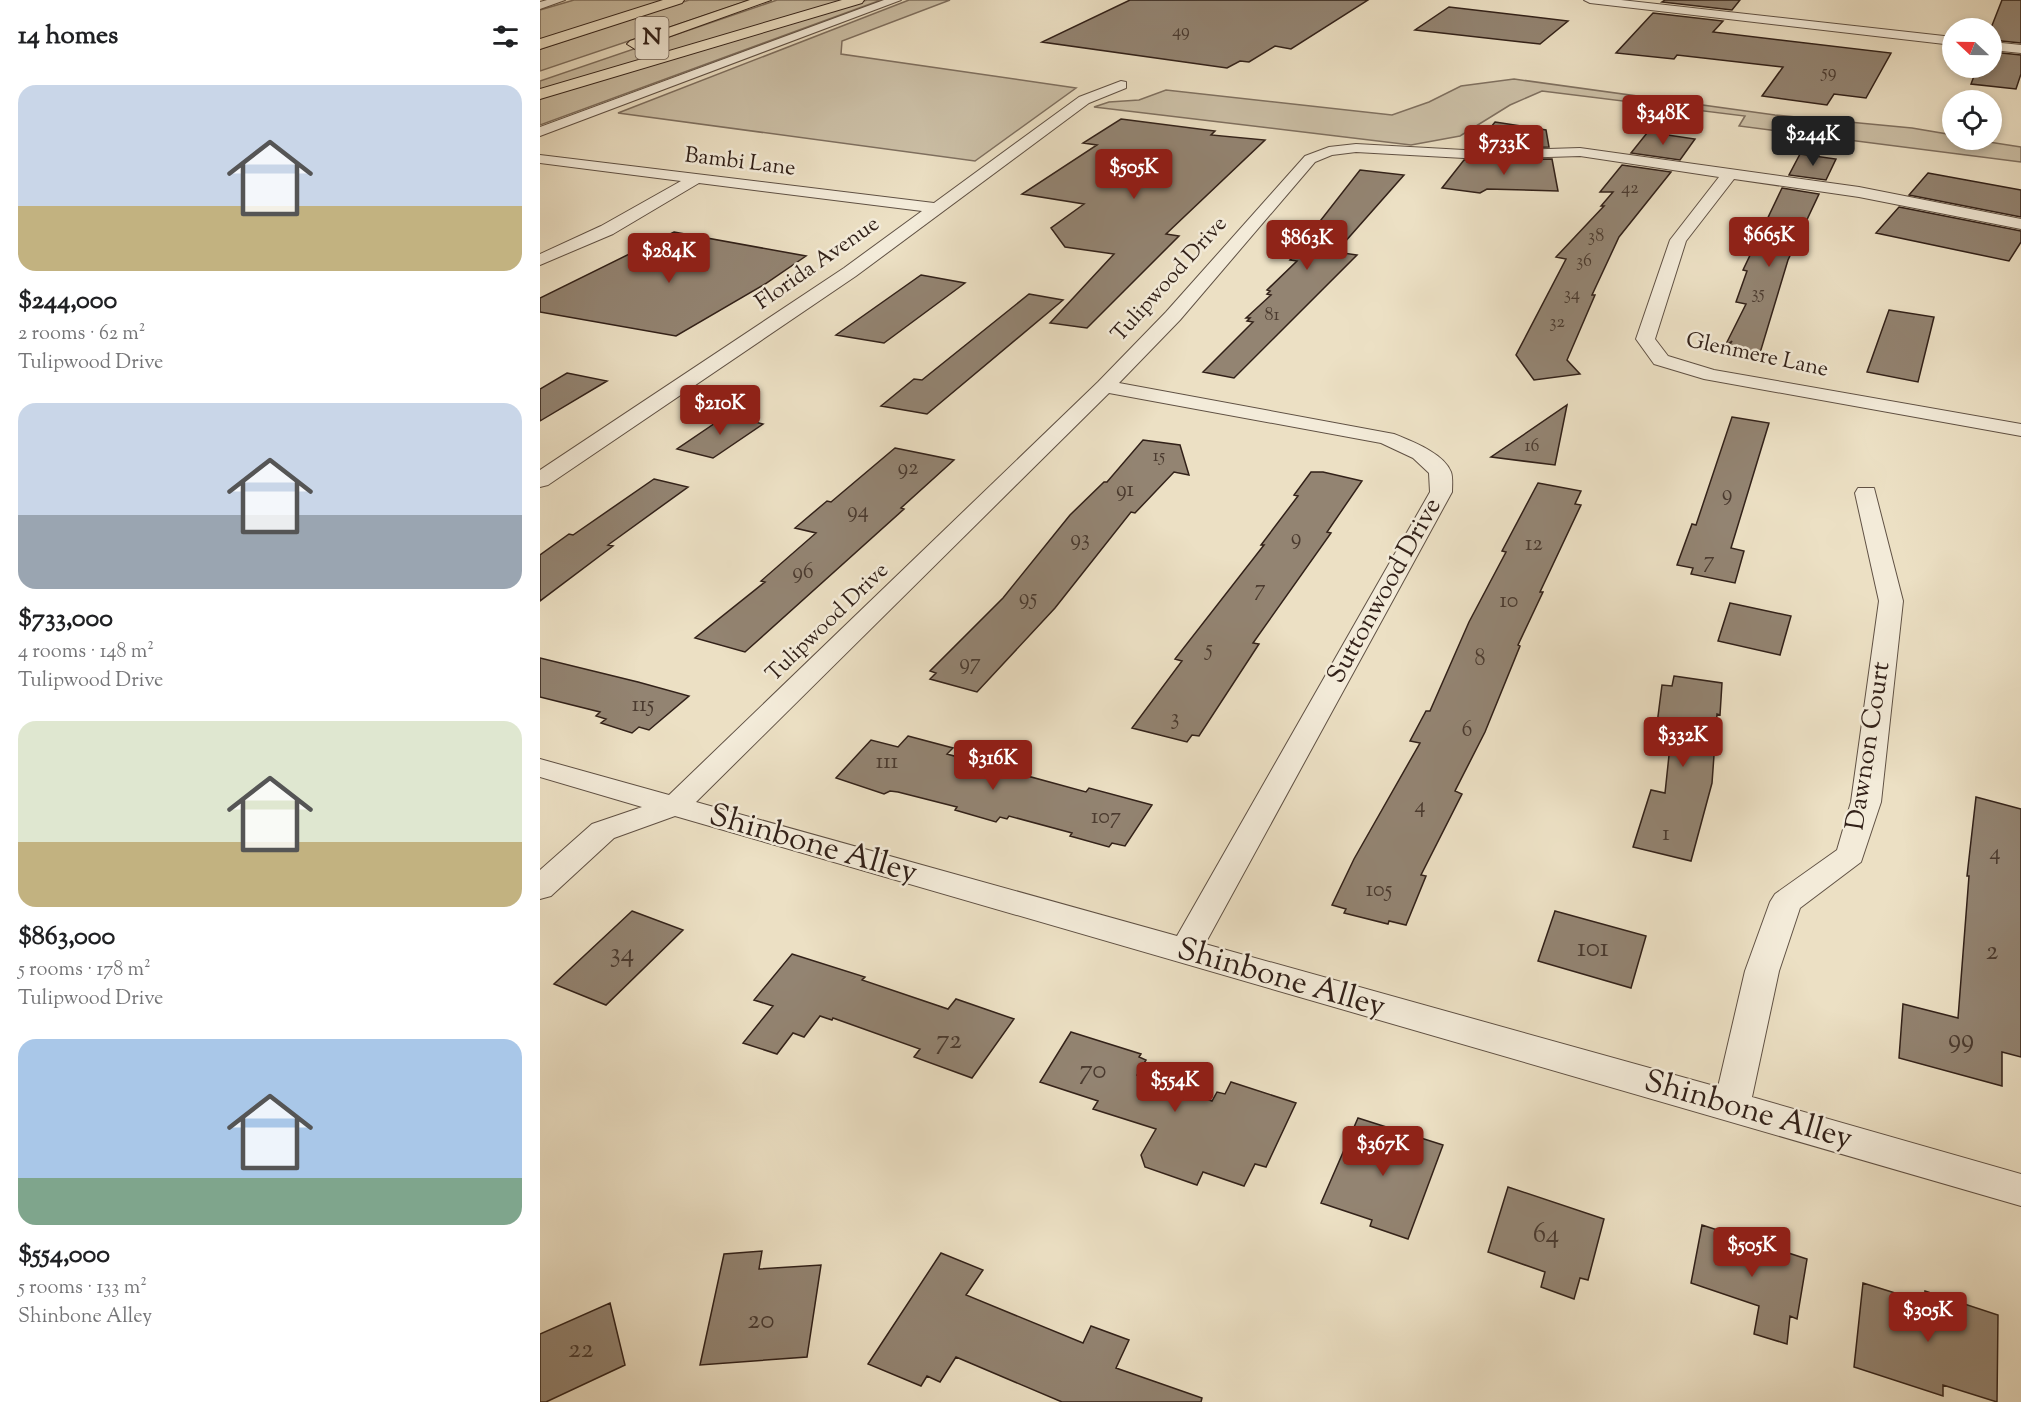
<!DOCTYPE html>
<meta charset="utf-8">
<style>
:root{--surface:#fff;--page:#f2f2f2;--text:#202124;--muted:#757577;--accent:#8f2418}
body{margin:0;font-family:"Sorts Mill Goudy",serif;background:var(--page);color:var(--text);height:100vh;display:flex;flex-direction:column;font-size:22px;white-space:nowrap}
*{box-sizing:border-box;margin:0}
p{font-size:20px;color:var(--muted)}
.icon{flex:none;width:33px;height:33px;fill:none;stroke:currentColor;stroke-width:2;stroke-linecap:round;stroke-linejoin:round}
.map{position:relative;flex:1;overflow:hidden}
.panel{display:flex;flex-direction:column;background:var(--surface);width:540px}
.panel>*{flex:none}
.needle{width:39px;rotate:292deg}
.tools{position:absolute;left:1402px;top:18px;display:grid;gap:12px}
.tools a{display:grid;place-items:center;width:60px;height:60px;border-radius:50%;background:var(--surface);box-shadow:0 3px 9px #0003;font-size:30px}
.price{position:absolute;translate:-50% -51px;padding:0 14px;border-radius:6px;background:var(--accent);color:#fff;font-size:20px;line-height:39px;filter:drop-shadow(0 2px 3px #0008)}
.price::after{content:'';position:absolute;left:50%;top:36px;width:18px;height:14px;margin-left:-9px;background:inherit;clip-path:polygon(0 0,100% 0,50% 100%)}
.price.active{background:#222;color:#fff}
ul{padding:0;list-style:none}
li{display:grid;align-content:center;gap:12px;height:318px;padding:0 18px}
li span{display:grid;place-items:center;height:186px;border-radius:18px;color:#555}
li>.icon{margin-inline-start:auto}
span .icon{width:108px;height:108px;fill:#fffc;stroke-width:1}
li b{font-size:26px}
h2{display:flex;justify-content:space-between;align-items:center;height:72px;padding:0 18px;font-size:26px}
main{display:flex;flex:1;min-height:0}
.map>svg:first-child{display:block}
</style>
<main>
<section class="panel">
<h2>14 homes<svg class="icon" aria-label="filters" viewBox="0 0 24 24"><path d="M4 7h16M4 17h16"/><circle cx="9" cy="7" r="2"/><circle cx="15" cy="17" r="2"/></svg></h2>
<ul>
<li><span style="background:linear-gradient(#c9d6e8 65%,#c2b280 0)"><svg class="icon" aria-label="home" viewBox="0 0 24 24"><path d="M3 11l9-7 9 7M6 9v11h12V9"/></svg></span><div><b>$244,000</b><p>2 rooms · 62 m²</p><p>Tulipwood Drive</p></div></li>
<li><span style="background:linear-gradient(#c9d6e8 60%,#9aa5b1 0)"><svg class="icon" aria-label="home" viewBox="0 0 24 24"><path d="M3 11l9-7 9 7M6 9v11h12V9"/></svg></span><div><b>$733,000</b><p>4 rooms · 148 m²</p><p>Tulipwood Drive</p></div></li>
<li><span style="background:linear-gradient(#dfe7d0 65%,#c2b280 0)"><svg class="icon" aria-label="home" viewBox="0 0 24 24"><path d="M3 11l9-7 9 7M6 9v11h12V9"/></svg></span><div><b>$863,000</b><p>5 rooms · 178 m²</p><p>Tulipwood Drive</p></div></li>
<li><span style="background:linear-gradient(#a9c7e8 75%,#7fa58c 0)"><svg class="icon" aria-label="home" viewBox="0 0 24 24"><path d="M3 11l9-7 9 7M6 9v11h12V9"/></svg></span><div><b>$554,000</b><p>5 rooms · 133 m²</p><p>Shinbone Alley</p></div></li>
</ul>
</section>
<div class="map">
<svg width="1481" height="1402" viewBox="0 0 1481 1402">
<rect width="100%" height="100%" fill="#ece0c4"/>
<filter id="stains"><feTurbulence type="fractalNoise" baseFrequency=".00333" numOctaves="4"/><feColorMatrix values="0 0 0 0 .2 0 0 0 0 .09 0 0 0 0 .02 0 0 0 .5 -.17"/></filter>
<radialGradient id="worn" r=".72"><stop offset=".6" stop-color="#630" stop-opacity="0"/><stop offset="1" stop-color="#630" stop-opacity=".3"/></radialGradient>
<path fill="#ccc0a7" stroke="#7f7060" stroke-width="1.5" d="M 34,0 L 126,0 L 0,40 L 0,10 Z
M 149,0 L 210,0 L 0,71 L 0,49 Z
M 237,0 L 311,0 L 0,92 L 0,81 Z
M 327,0 L 341,0 L 0,125 L 0,97 Z
M 369,0 L 410,0 L 302,41 L 301,54 L 536,88 L 435,161 L 78,113 Z
M 974,79 L 1235,115 L 1372,128 L 1413,135 L 1413,140 L 1436,140 L 1481,147 L 1481,162 L 1199,126 L 1205,116 L 1002,91 L 970,105 L 920,136 L 871,145 L 554,107 L 569,102 L 599,100 L 626,90 L 852,115 L 889,102 L 921,86 Z"/>
<path fill="#938472" stroke="#322119" stroke-width="1.5" d="M 590,0 L 828,0 L 751,49 L 735,46 L 709,62 L 700,61 L 687,68 L 502,42 Z
M 1125,0 L 1200,0 L 1192,10 L 1122,2 Z
M 1462,0 L 1481,0 L 1481,43 L 1452,40 L 1451,28 Z
M 909,7 L 1028,21 L 1000,44 L 875,30 Z
M 1113,13 L 1183,21 L 1173,32 L 1351,53 L 1326,98 L 1294,94 L 1287,105 L 1222,96 L 1243,67 L 1137,55 L 1134,59 L 1076,53 Z
M 1452,52 L 1481,55 L 1481,74 L 1476,89 L 1431,84 L 1437,68 L 1452,68 Z
M 581,119 L 675,131 L 671,135 L 725,140 L 626,234 L 639,236 L 547,328 L 510,323 L 574,254 L 525,247 L 511,228 L 544,204 L 482,194 L 557,145 L 543,143 Z
M 955,122 L 1006,130 L 1009,147 L 934,148 Z
M 1107,133 L 1114,133 L 1155,139 L 1140,160 L 1091,153 Z
M 1260,154 L 1296,159 L 1286,180 L 1249,175 Z
M 1012,159 L 1018,191 L 947,189 L 940,193 L 902,188 L 924,160 Z
M 1082,165 L 1131,172 L 1079,237 L 1052,295 L 1055,295 L 1027,360 L 1040,374 L 994,380 L 976,355 L 1026,259 L 1016,257 L 1064,206 L 1061,206 L 1073,192 L 1060,192 Z
M 820,170 L 864,175 L 796,252 L 817,255 L 694,378 L 663,372 L 713,322 L 707,321 L 710,318 L 706,318 L 731,295 L 727,294 L 730,291 L 727,290 L 757,261 L 750,260 L 775,234 L 770,234 Z
M 1388,173 L 1481,190 L 1481,217 L 1369,195 Z
M 1242,188 L 1279,194 L 1248,260 L 1220,353 L 1188,348 L 1192,341 L 1185,346 L 1206,304 L 1196,302 L 1207,271 L 1203,270 Z
M 1359,207 L 1481,231 L 1481,242 L 1469,261 L 1336,233 Z
M 134,232 L 266,256 L 225,284 L 136,336 L 0,312 L 0,298 Z
M 381,275 L 425,283 L 344,343 L 296,335 Z
M 489,294 L 523,300 L 387,414 L 341,406 L 374,379 L 382,380 Z
M 1349,310 L 1394,317 L 1378,382 L 1327,372 Z
M 27,373 L 67,381 L 0,421 L 0,389 Z
M 1027,405 L 1015,465 L 951,457 Z
M 187,415 L 223,424 L 173,458 L 137,449 Z
M 1192,417 L 1229,423 L 1191,548 L 1204,551 L 1195,583 L 1151,574 L 1153,568 L 1137,565 L 1152,524 L 1156,525 Z
M 603,440 L 640,445 L 649,475 L 634,472 L 595,513 L 591,512 L 515,608 L 437,692 L 390,679 L 396,673 L 390,671 L 463,598 L 530,515 L 564,482 L 567,482 Z
M 355,448 L 414,460 L 361,508 L 364,509 L 205,652 L 155,638 L 225,582 L 221,581 L 276,533 L 255,528 L 287,501 L 291,502 Z
M 771,472 L 783,472 L 822,481 L 787,532 L 791,533 L 713,643 L 719,644 L 659,736 L 652,735 L 647,742 L 592,728 L 642,661 L 635,659 L 724,545 L 721,545 L 758,496 L 754,495 Z
M 114,479 L 148,487 L 68,545 L 73,546 L 0,601 L 0,555 L 29,534 L 33,535 Z
M 998,483 L 1041,491 L 1035,504 L 1041,505 L 1000,592 L 1003,592 L 978,645 L 980,646 L 945,732 L 915,791 L 922,794 L 881,875 L 886,876 L 866,925 L 849,921 L 848,924 L 804,913 L 806,909 L 792,905 L 814,859 L 880,743 L 870,741 L 886,711 L 890,711 L 929,622 L 966,552 L 962,551 Z
M 1190,603 L 1251,616 L 1240,655 L 1178,641 Z
M 0,658 L 98,682 L 149,696 L 109,730 L 99,727 L 92,733 L 61,723 L 66,719 L 56,716 L 60,712 L 0,697 Z
M 1134,676 L 1182,683 L 1180,715 L 1177,714 L 1172,783 L 1151,861 L 1093,847 L 1111,790 L 1125,793 L 1132,727 L 1117,724 L 1122,685 L 1132,686 Z
M 368,736 L 413,748 L 407,754 L 546,792 L 549,788 L 612,805 L 585,846 L 572,843 L 569,847 L 530,836 L 532,833 L 469,816 L 467,819 L 460,817 L 456,822 L 415,810 L 417,807 L 358,792 L 350,791 L 344,794 L 296,778 L 331,740 L 358,747 Z
M 1436,797 L 1481,809 L 1481,1057 L 1462,1052 L 1462,1086 L 1359,1058 L 1363,1004 L 1418,1018 L 1429,876 L 1427,876 Z
M 92,911 L 143,930 L 66,1005 L 14,984 Z
M 1015,911 L 1106,936 L 1091,988 L 998,961 Z
M 252,954 L 325,977 L 322,980 L 408,1009 L 416,999 L 474,1019 L 432,1078 L 374,1057 L 380,1049 L 293,1018 L 292,1020 L 280,1016 L 264,1037 L 253,1033 L 237,1054 L 203,1043 L 233,1006 L 214,1000 Z
M 531,1032 L 601,1054 L 599,1057 L 606,1060 L 597,1075 L 672,1101 L 677,1092 L 685,1094 L 691,1082 L 756,1103 L 726,1167 L 715,1164 L 704,1186 L 663,1172 L 657,1185 L 605,1167 L 601,1155 L 616,1129 L 553,1109 L 558,1101 L 500,1082 Z
M 818,1118 L 903,1145 L 868,1239 L 830,1226 L 832,1220 L 781,1203 Z
M 968,1187 L 1064,1219 L 1048,1280 L 1040,1278 L 1034,1299 L 1001,1287 L 1005,1272 L 948,1252 Z
M 1162,1225 L 1267,1259 L 1257,1319 L 1250,1316 L 1247,1344 L 1214,1334 L 1219,1306 L 1151,1283 Z
M 222,1251 L 219,1269 L 281,1265 L 267,1357 L 160,1365 L 184,1254 Z
M 401,1253 L 443,1270 L 426,1295 L 543,1343 L 551,1326 L 589,1340 L 576,1368 L 662,1398 L 661,1402 L 522,1402 L 416,1357 L 400,1382 L 387,1376 L 381,1386 L 328,1364 Z
M 1323,1283 L 1384,1302 L 1385,1291 L 1458,1315 L 1457,1402 L 1403,1385 L 1403,1396 L 1314,1367 Z
M 70,1303 L 85,1365 L 6,1402 L 0,1402 L 0,1334 Z"/>
<g fill="none" stroke-linecap="round" stroke-linejoin="round">
<g stroke="#605144" stroke-width="2">
<path id="minor" d="M 7,0 L 25,0 L 0,9 L 0,2 Z
M 344,0 L 361,0 L 0,136 L 0,127 Z
M 1044,0 L 1081,0 L 1413,37 L 1413,45 L 1050,3 Z
M 1452,42 L 1481,45 L 1481,53 L 1452,50 Z
M 581,81 L 586,82 L 586,88 L 549,103 L 316,276 L 8,485 L 0,487 L 0,470 L 304,268 L 382,211 L 159,183 L 73,234 L 0,265 L 0,254 L 61,226 L 141,181 L 0,163 L 0,155 L 394,203 L 539,97 Z
M 816,144 L 942,151 L 1040,148 L 1319,187 L 1481,219 L 1481,229 L 1319,197 L 1194,179 L 1146,241 L 1115,339 L 1128,356 L 1174,370 L 1481,424 L 1481,436 L 1164,379 L 1114,364 L 1096,339 L 1130,240 L 1179,177 L 1040,156 L 942,159 L 816,152 L 792,155 L 775,162 L 640,320 L 579,383 L 854,434 C 871,441 904,453 911,472 C 913,478 912,486 912,492 L 665,944 L 1178,1087 L 1205,971 L 1230,902 L 1235,894 L 1297,850 L 1311,802 L 1339,601 L 1315,493 L 1318,488 L 1334,488 L 1363,601 L 1341,802 L 1321,862 L 1260,908 L 1239,971 L 1212,1097 L 1481,1174 L 1481,1206 L 135,816 L 74,838 L 11,896 L 0,899 L 0,870 L 52,824 L 102,807 L 0,777 L 0,759 L 129,795 L 558,382 L 626,312 L 765,156 L 789,147 ZM 569,393 L 841,443 L 873,458 L 889,473 L 890,492 L 637,936 L 156,802 Z"/>
</g>
<g stroke="#322119" stroke-width="2">
<path id="motorway" d="M 123,0 L 144,0 L 142,3 L 0,49 L 0,39 Z
M 210,0 L 231,0 L 100,47 L 95,49 L 87,44 L 90,41 Z
M 302,0 L 324,0 L 322,3 L 0,99 L 0,89 Z"/>
</g>
<use href="#minor" fill="#f3ebd9" fill-rule="evenodd"/>
<use href="#motorway" fill="#ece0c4" fill-rule="evenodd"/>
</g>
<g text-anchor="middle" dominant-baseline="central" stroke-width="5" stroke-linejoin="round" paint-order="stroke">
<g font-size="18" fill="#4a3a2f">
<text x="641" y="32">49</text>
<text x="1289" y="73">59</text>
<text x="1090" y="189">42</text>
<text x="1056" y="237">38</text>
<text x="1044" y="262">36</text>
<text x="1218" y="294">35</text>
<text x="1032" y="295">34</text>
<text x="732" y="316">81</text>
<text x="1017" y="323">32</text>
<text x="992" y="447">16</text>
<text x="619" y="457">15</text>
</g>
<g font-size="22" fill="#322119" stroke="#f3ebd9">
<text transform="translate(200 163) rotate(7)">Bambi Lane</text>
<text transform="translate(278 264) rotate(-35)">Florida Avenue</text>
<text transform="translate(630 280) rotate(-48)">Tulipwood Drive</text>
<text transform="translate(1217 356) rotate(12)">Glenmere Lane</text>
<text transform="translate(288 623) rotate(-44)">Tulipwood Drive</text>
</g>
<g font-size="22" fill="#4a3a2f">
<text x="368" y="469">92</text>
<text x="585" y="491">91</text>
<text x="1187" y="495">9</text>
<text x="318" y="512">94</text>
<text x="756" y="539">9</text>
<text x="540" y="540">93</text>
<text x="994" y="545">12</text>
<text x="1169" y="562">7</text>
<text x="263" y="573">96</text>
<text x="720" y="590">7</text>
<text x="488" y="599">95</text>
<text x="969" y="602">10</text>
<text x="669" y="650">5</text>
<text x="940" y="660">8</text>
<text x="430" y="664">97</text>
<text x="103" y="706">115</text>
<text x="635" y="719">3</text>
<text x="927" y="731">6</text>
<text x="347" y="763">111</text>
<text x="880" y="807">4</text>
<text x="566" y="818">107</text>
<text x="1126" y="835">1</text>
<text x="1455" y="854">4</text>
<text x="839" y="891">105</text>
</g>
<rect fill="#f3ebd9" stroke="#6c5e53" stroke-width="1.5" x="95.5" y="17" width="33" height="42" rx="4.5"/>
<g font-size="24" font-weight="bold" fill="#322119">
<text x="112" y="38">N</text>
</g>
<g font-size="26" fill="#322119" stroke="#f3ebd9">
<text transform="translate(845 591) rotate(-61)">Suttonwood Drive</text>
<text transform="translate(1329 746) rotate(-81)">Dawnon Court</text>
</g>
<g font-size="27" fill="#4a3a2f">
<text x="1053" y="949">101</text>
<text x="1452" y="952">2</text>
<text x="82" y="954">34</text>
<text x="1421" y="1040">99</text>
<text x="409" y="1041">72</text>
<text x="553" y="1071">70</text>
<text x="1006" y="1235">64</text>
<text x="221" y="1321">20</text>
<text x="41" y="1350">22</text>
</g>
<g font-size="32" fill="#322119" stroke="#f3ebd9">
<text transform="translate(273 845) rotate(16)">Shinbone Alley</text>
<text transform="translate(741 979) rotate(16)">Shinbone Alley</text>
<text transform="translate(1208 1111) rotate(16)">Shinbone Alley</text>
</g>
</g>
<rect width="100%" height="100%" filter="url(#stains)"/>
<rect width="100%" height="100%" fill="url(#worn)"/>
</svg>
<div class="tools">
<a><svg class="needle" viewBox="-14 -14 28 28"><path d="M0-13l5 13h-10z" fill="#e53935"/><path d="M0 13l5-13h-10z" fill="#757577"/></svg></a>
<a><svg class="icon" aria-label="locate" viewBox="0 0 24 24"><circle cx="12" cy="12" r="6"/><path d="M12 2v4M12 18v4M2 12h4M18 12h4"/></svg></a>
</div>
<b class="price" style="left:1123px;top:146px">$348K</b>
<b class="price active" style="left:1273px;top:167px">$244K</b>
<b class="price" style="left:964px;top:176px">$733K</b>
<b class="price" style="left:594px;top:200px">$505K</b>
<b class="price" style="left:1229px;top:268px">$665K</b>
<b class="price" style="left:767px;top:271px">$863K</b>
<b class="price" style="left:129px;top:284px">$284K</b>
<b class="price" style="left:180px;top:436px">$210K</b>
<b class="price" style="left:1143px;top:768px">$332K</b>
<b class="price" style="left:453px;top:791px">$316K</b>
<b class="price" style="left:635px;top:1113px">$554K</b>
<b class="price" style="left:843px;top:1177px">$367K</b>
<b class="price" style="left:1212px;top:1278px">$505K</b>
<b class="price" style="left:1388px;top:1343px">$305K</b>
</div>
</main>
